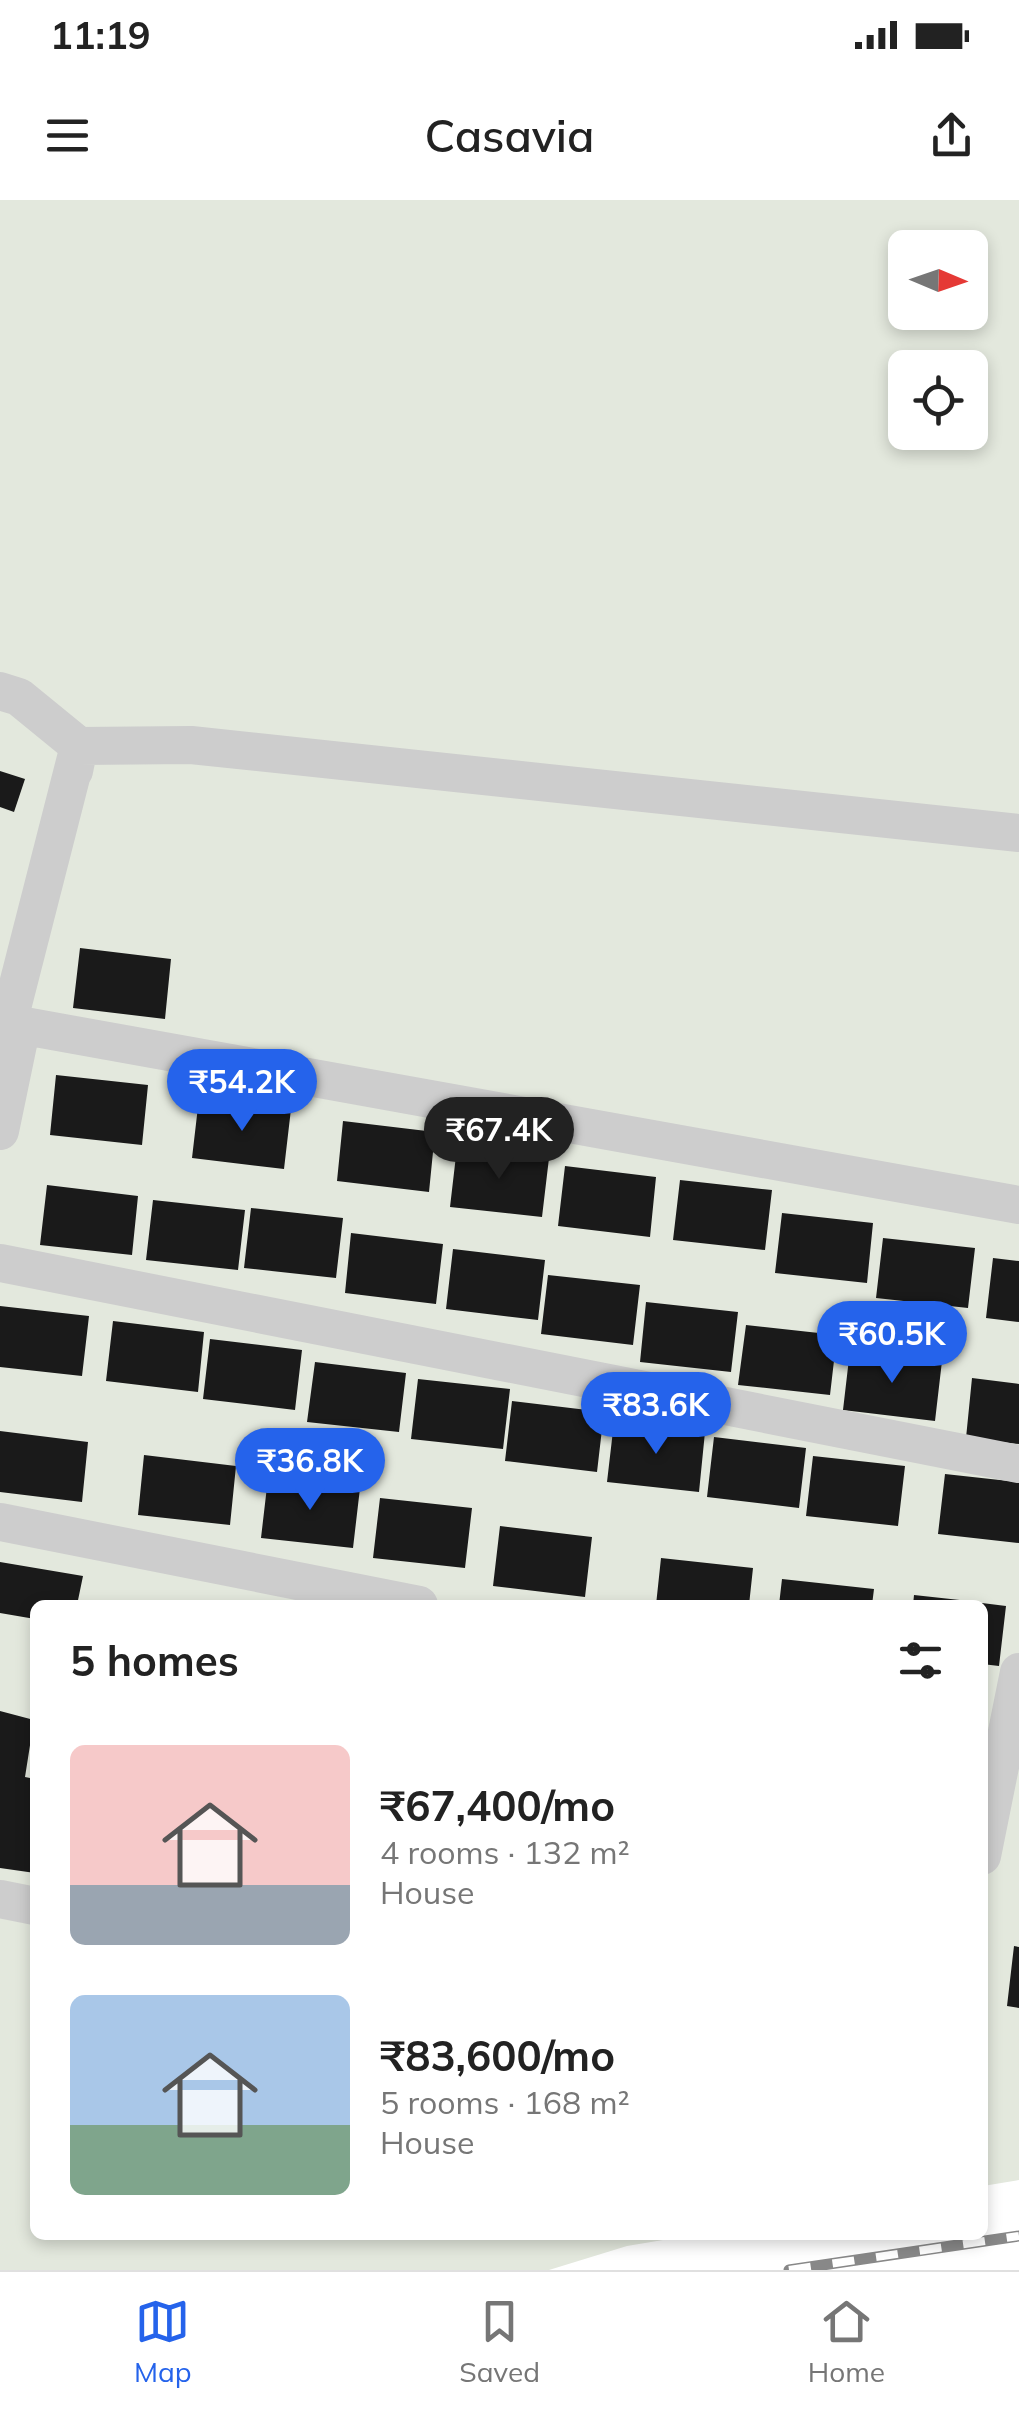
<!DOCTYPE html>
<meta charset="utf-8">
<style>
:root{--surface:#fff;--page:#f6f6f6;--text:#222;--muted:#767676;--line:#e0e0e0;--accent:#2563eb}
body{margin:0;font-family:Mulish,sans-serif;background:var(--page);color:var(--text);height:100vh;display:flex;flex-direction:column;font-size:38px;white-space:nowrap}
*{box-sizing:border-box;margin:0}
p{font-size:32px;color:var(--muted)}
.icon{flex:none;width:55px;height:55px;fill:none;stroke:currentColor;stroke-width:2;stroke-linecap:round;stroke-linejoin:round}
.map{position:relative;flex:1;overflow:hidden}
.panel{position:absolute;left:30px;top:1400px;width:958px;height:640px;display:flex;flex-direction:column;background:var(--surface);border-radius:15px;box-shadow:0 5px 15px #0003}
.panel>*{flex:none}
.needle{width:65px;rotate:92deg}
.fabs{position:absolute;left:888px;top:30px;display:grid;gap:20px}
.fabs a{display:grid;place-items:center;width:100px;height:100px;border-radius:15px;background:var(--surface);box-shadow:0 5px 15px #0003;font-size:50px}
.price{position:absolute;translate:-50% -85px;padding:0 22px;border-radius:35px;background:var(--accent);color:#fff;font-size:32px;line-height:65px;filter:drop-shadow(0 2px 5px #0008)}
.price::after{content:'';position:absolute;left:50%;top:60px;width:30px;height:22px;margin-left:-15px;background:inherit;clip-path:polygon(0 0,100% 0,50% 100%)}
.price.current{background:#222;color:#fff}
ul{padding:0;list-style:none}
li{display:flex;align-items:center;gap:30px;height:250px;padding:0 40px}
li span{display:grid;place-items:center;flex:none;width:280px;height:200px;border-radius:15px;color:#555}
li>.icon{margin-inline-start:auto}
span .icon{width:120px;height:120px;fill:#fffc;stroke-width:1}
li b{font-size:42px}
h2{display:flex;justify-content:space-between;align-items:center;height:120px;padding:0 40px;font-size:42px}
.status{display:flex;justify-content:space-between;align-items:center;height:70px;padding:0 50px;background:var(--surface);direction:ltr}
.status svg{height:28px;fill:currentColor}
header{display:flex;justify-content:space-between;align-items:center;height:130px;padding:0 40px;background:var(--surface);font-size:45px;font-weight:600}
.tab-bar{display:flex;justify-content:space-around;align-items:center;height:140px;border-top:2px solid var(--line);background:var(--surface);font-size:28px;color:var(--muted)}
.tab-bar a{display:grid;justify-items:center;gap:5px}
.tab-bar .current{color:var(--accent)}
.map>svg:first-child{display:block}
</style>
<div class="status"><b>11:19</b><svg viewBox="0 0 49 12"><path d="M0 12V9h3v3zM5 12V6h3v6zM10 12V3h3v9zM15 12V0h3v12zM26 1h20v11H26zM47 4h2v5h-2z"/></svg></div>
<header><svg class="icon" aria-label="menu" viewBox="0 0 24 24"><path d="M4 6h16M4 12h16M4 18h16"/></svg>Casavia<svg class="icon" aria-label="share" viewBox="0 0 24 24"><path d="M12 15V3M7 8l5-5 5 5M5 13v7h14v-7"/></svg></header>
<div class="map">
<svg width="1019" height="2070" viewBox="0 0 1019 2070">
<rect width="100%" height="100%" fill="#fff"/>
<path fill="#e3e8dd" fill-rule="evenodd" d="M 0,0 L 1019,0 L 1019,1980 L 983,1986 L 982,1405 L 35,1405 L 35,2035 L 693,2035 L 627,2046 L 549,2070 L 0,2070 ZM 905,48 L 970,48 L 970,112 L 905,112 ZM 905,168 L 970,168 L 970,232 L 905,232 Z"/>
<path fill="#1a1a1a" d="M 0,571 L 25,579 L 14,612 L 0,607 Z
M 80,748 L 171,759 L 165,819 L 73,808 Z
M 56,875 L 148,885 L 142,945 L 50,935 Z
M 199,898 L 291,909 L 284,969 L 192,958 Z
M 343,921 L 435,932 L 429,992 L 337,981 Z
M 457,947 L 549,958 L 542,1017 L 450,1007 Z
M 565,966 L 656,977 L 650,1037 L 558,1026 Z
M 680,980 L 772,990 L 765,1050 L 673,1040 Z
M 47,985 L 138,996 L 132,1055 L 40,1045 Z
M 153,1000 L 245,1010 L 238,1070 L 146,1060 Z
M 251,1008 L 343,1018 L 336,1078 L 244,1068 Z
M 782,1013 L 873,1023 L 867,1083 L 775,1073 Z
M 351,1033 L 443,1044 L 436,1104 L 345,1093 Z
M 883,1038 L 975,1048 L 968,1108 L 876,1098 Z
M 453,1049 L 545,1060 L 538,1120 L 446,1109 Z
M 993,1058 L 1019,1061 L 1019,1122 L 986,1118 Z
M 548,1075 L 640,1085 L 633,1145 L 541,1134 Z
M 646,1102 L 738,1112 L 731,1172 L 640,1162 Z
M 0,1106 L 89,1116 L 82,1176 L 0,1167 Z
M 113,1121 L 204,1132 L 198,1192 L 106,1181 Z
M 746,1125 L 837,1135 L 830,1195 L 738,1185 Z
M 210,1139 L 302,1150 L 295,1210 L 203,1199 Z
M 850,1150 L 942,1161 L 935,1221 L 843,1210 Z
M 315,1162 L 406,1173 L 399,1232 L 307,1222 Z
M 972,1178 L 1019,1184 L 1019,1244 L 966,1238 Z
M 418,1179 L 510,1189 L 503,1249 L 411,1239 Z
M 512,1201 L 604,1212 L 597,1272 L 505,1261 Z
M 614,1222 L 705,1232 L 699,1292 L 607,1282 Z
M 0,1231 L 88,1242 L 82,1302 L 0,1292 Z
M 714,1237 L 806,1248 L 799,1308 L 707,1297 Z
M 144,1255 L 236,1266 L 230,1325 L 138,1315 Z
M 813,1256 L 905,1266 L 898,1326 L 806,1316 Z
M 945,1274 L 1019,1282 L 1019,1343 L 938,1334 Z
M 268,1278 L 360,1288 L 353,1348 L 261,1338 Z
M 380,1298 L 472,1308 L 465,1368 L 373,1358 Z
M 500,1326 L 592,1337 L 585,1397 L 493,1386 Z
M 661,1358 L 753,1368 L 749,1405 L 656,1405 Z
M 0,1362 L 83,1376 L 77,1405 L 35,1405 L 35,1419 L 0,1413 Z
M 782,1379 L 874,1389 L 872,1405 L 779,1405 Z
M 914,1395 L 978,1402 L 978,1405 L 913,1405 Z
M 982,1403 L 1006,1406 L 999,1466 L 982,1464 Z
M 0,1511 L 34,1520 L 25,1577 L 35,1579 L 35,1673 L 0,1668 Z
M 1014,1746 L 1019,1747 L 1019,1808 L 1007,1806 Z"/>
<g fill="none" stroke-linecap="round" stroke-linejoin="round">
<path stroke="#cdcdcd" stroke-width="38" d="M 0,491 L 19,497 L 79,546 L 74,571
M 8,823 L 1019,1005
M 0,855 L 79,546 L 191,545 L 1019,633
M 0,931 L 21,830
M 0,1063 L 1019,1264
M 0,1322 L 419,1405
M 982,1656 L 1019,1472
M 0,1699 L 35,1706"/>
<g stroke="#888" stroke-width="11">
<path id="rail" d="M 789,2070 L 1019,2036"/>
</g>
<use href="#rail" stroke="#fff" stroke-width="8" stroke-dasharray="22" stroke-linecap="butt"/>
</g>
</svg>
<div class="fabs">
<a><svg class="needle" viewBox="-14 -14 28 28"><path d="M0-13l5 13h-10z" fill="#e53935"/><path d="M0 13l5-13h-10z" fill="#767676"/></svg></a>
<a><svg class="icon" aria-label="locate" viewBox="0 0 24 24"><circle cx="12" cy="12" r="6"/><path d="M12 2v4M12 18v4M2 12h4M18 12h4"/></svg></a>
</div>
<b class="price" style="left:242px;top:934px">₹54.2K</b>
<b class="price current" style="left:499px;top:982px">₹67.4K</b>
<b class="price" style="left:892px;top:1186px">₹60.5K</b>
<b class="price" style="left:656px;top:1257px">₹83.6K</b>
<b class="price" style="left:310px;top:1313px">₹36.8K</b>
<section class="panel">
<h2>5 homes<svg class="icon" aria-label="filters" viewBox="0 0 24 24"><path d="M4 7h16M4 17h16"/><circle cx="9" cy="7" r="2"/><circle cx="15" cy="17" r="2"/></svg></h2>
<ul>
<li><span style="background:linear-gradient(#f6c9c9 70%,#9aa5b1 0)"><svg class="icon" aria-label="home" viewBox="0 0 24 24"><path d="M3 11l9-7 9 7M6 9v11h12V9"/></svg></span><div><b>₹67,400/mo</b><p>4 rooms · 132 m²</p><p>House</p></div></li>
<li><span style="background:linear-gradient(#a9c7e8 65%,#7fa58c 0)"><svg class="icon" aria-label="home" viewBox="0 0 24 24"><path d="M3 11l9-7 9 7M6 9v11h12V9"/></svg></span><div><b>₹83,600/mo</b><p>5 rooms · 168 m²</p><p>House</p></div></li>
</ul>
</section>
</div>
<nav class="tab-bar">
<a class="current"><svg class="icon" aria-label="map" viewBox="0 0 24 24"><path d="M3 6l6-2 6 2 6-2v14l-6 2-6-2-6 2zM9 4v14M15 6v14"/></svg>Map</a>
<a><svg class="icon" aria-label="saved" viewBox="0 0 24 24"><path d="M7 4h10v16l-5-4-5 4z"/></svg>Saved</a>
<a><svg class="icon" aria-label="home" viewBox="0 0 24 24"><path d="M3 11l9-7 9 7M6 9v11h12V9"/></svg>Home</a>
</nav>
